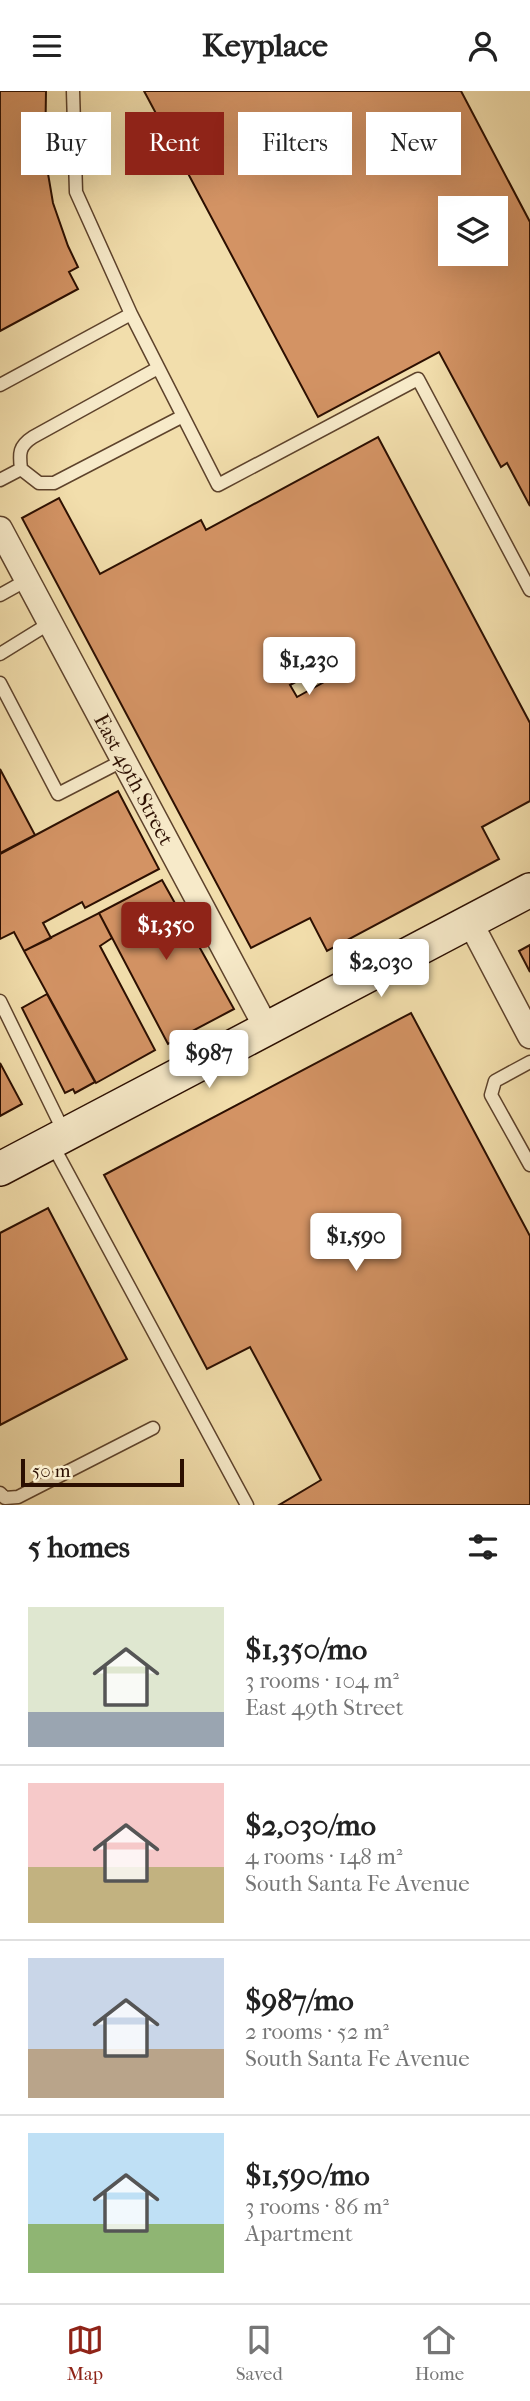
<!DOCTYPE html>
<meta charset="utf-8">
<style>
:root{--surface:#fff;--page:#f6f6f6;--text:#222;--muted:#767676;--line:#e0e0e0;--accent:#8f2418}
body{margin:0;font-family:"IM FELL French Canon",serif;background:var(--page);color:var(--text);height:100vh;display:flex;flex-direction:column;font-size:26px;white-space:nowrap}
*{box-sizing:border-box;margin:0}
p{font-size:23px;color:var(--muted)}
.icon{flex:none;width:38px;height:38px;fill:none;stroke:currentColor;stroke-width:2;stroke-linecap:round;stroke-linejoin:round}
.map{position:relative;height:1414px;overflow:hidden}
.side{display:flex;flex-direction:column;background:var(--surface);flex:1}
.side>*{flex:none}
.banner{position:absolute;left:21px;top:21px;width:488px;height:63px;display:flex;gap:14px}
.fabs{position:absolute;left:438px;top:105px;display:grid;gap:14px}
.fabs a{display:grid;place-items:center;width:70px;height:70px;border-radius:0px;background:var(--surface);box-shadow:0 7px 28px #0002;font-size:35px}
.scale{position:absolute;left:21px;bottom:18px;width:163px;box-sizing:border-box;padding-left:7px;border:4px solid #2c0f01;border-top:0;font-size:19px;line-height:24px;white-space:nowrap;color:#2c0f01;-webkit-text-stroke:5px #f7eac9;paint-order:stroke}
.price{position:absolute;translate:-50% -60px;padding:0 16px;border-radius:7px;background:#fff;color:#222;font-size:23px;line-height:46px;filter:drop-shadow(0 2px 4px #0008)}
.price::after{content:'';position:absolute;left:50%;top:42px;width:21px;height:16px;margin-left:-10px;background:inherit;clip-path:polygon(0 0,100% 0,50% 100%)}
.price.current{background:var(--accent);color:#fff}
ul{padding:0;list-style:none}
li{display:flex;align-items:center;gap:21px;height:175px;padding:0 28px}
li+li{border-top:2px solid var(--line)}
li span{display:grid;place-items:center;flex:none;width:196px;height:140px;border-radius:0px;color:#555}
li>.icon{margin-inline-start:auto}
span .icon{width:84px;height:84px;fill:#fffc;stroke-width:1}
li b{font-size:30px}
h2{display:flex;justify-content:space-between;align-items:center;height:84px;padding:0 28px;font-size:30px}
.chip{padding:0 24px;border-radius:0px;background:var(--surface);box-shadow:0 7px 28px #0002;font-size:24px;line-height:63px}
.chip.current{background:var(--accent);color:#fff}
header{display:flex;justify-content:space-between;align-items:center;height:91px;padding:0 28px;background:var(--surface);font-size:32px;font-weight:800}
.tab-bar{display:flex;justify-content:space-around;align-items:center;height:98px;border-top:2px solid var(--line);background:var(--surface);font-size:19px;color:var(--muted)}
.tab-bar a{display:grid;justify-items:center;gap:4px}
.tab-bar .current{color:var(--accent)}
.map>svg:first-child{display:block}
</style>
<header><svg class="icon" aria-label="menu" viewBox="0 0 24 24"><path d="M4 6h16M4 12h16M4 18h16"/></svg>Keyplace<svg class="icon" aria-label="person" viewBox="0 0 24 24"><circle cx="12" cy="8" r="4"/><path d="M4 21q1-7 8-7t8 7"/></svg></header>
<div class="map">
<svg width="530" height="1414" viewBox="0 0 530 1414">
<rect width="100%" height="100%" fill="#f2deac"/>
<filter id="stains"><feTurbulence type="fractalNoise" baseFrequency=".00286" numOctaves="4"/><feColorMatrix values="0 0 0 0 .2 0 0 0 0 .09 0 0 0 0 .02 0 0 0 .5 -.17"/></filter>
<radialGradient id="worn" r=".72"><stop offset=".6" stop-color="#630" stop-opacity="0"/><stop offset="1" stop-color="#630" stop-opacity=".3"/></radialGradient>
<path fill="#d39364" stroke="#2c0f01" stroke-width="2" fill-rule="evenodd" d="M 0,0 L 46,0 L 45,65 L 53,112 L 68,155 L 78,176 L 69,181 L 78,198 L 0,240 Z
M 144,0 L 461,0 L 530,131 L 530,415 L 507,372 L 501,376 L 439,261 L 318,326 ZM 450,117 L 495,117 L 495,163 L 450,163 Z
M 378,346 L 530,632 L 530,710 L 482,736 L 499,768 L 327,860 L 310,827 L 251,857 L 22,427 L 59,407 L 100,483 L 201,429 L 206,439 ZM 336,569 L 342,581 L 297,606 L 290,594 Z
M 0,678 L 35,744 L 0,762 Z
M 118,700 L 159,778 L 85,817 L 82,811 L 43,832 L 51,847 L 24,860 L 14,841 L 0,848 L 0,763 Z
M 162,789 L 234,918 L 168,953 L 99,822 Z
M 99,822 L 112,847 L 100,855 L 155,959 L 96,992 L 24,860 Z
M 530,854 L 530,881 L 519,860 Z
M 47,903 L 95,991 L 75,1002 L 73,998 L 65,1002 L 22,917 Z
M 411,922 L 530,1145 L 530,1414 L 279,1414 L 321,1389 L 250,1256 L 207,1278 L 104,1084 Z
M 0,972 L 22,1013 L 0,1025 Z
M 48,1117 L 127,1268 L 0,1334 L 0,1142 Z"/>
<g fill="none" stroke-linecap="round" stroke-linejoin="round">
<g stroke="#5e432c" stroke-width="15">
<path id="lane" d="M 73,0 L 76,101 L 131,223
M 0,294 L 131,223 L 218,394 L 418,288 L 530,499
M 21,378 L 39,392 L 54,392 L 183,325
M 0,389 L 21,378 C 19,362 19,355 33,346 L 158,277
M 0,504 L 27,489
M 0,563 L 50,532
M 0,592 L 58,703 L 124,669
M 0,910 L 65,1043
M 530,971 L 495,990 L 491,1004 L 530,1074
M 51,1051 L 247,1414
M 0,1402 L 5,1407 L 18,1406 L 153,1337"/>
</g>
<g stroke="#5e432c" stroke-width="27">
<g id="street">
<path id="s1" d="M 0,438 L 267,938"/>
<path d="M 470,831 L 530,945"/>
</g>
</g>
<g stroke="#2c0f01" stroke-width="36">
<path id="secondary" d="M 0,1078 L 530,799"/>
</g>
<use href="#lane" stroke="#f7eac9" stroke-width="12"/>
<use href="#street" stroke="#f7eac9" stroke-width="24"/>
<use href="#secondary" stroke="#f7eac9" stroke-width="33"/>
</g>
<g text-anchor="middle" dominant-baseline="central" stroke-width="7" stroke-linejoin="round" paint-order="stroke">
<g font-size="21" fill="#2c0f01" stroke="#f7eac9">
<text stroke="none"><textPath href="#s1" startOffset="284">East 49th Street</textPath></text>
</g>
</g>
<rect width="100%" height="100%" filter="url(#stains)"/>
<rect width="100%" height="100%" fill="url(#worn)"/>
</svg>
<div class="fabs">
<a><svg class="icon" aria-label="layers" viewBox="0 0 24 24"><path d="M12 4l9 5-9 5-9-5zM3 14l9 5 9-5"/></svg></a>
</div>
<div class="scale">50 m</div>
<b class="price" style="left:309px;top:606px">$1,230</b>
<b class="price current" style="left:166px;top:871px">$1,350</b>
<b class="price" style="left:381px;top:908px">$2,030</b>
<b class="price" style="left:209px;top:999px">$987</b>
<b class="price" style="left:356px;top:1182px">$1,590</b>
<div class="banner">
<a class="chip">Buy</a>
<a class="chip current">Rent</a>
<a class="chip">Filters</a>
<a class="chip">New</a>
</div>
</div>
<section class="side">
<h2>5 homes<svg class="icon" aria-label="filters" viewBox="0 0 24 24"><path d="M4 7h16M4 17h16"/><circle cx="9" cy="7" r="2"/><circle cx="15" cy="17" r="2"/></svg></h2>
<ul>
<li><span style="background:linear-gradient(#dfe7d0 75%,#9aa5b1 0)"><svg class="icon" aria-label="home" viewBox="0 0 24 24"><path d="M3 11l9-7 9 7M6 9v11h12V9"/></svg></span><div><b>$1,350/mo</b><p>3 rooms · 104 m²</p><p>East 49th Street</p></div></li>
<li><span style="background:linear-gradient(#f6c9c9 60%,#c2b280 0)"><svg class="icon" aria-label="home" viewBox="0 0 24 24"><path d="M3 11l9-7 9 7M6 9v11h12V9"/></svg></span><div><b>$2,030/mo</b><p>4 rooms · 148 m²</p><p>South Santa Fe Avenue</p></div></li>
<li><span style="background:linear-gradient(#c9d6e8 65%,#b9a48a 0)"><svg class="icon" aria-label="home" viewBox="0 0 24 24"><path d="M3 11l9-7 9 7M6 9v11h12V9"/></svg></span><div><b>$987/mo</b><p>2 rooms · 52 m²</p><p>South Santa Fe Avenue</p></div></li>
<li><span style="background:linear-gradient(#bfe0f5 65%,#8fb573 0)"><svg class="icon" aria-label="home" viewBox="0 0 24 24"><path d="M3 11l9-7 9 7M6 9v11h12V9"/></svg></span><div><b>$1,590/mo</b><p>3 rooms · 86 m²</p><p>Apartment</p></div></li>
</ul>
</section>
<nav class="tab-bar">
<a class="current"><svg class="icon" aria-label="map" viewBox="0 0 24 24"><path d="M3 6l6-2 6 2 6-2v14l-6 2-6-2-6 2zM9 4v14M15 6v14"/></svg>Map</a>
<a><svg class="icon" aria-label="saved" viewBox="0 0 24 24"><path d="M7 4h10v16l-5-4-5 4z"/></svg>Saved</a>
<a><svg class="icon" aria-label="home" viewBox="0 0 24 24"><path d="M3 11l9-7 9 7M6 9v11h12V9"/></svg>Home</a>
</nav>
